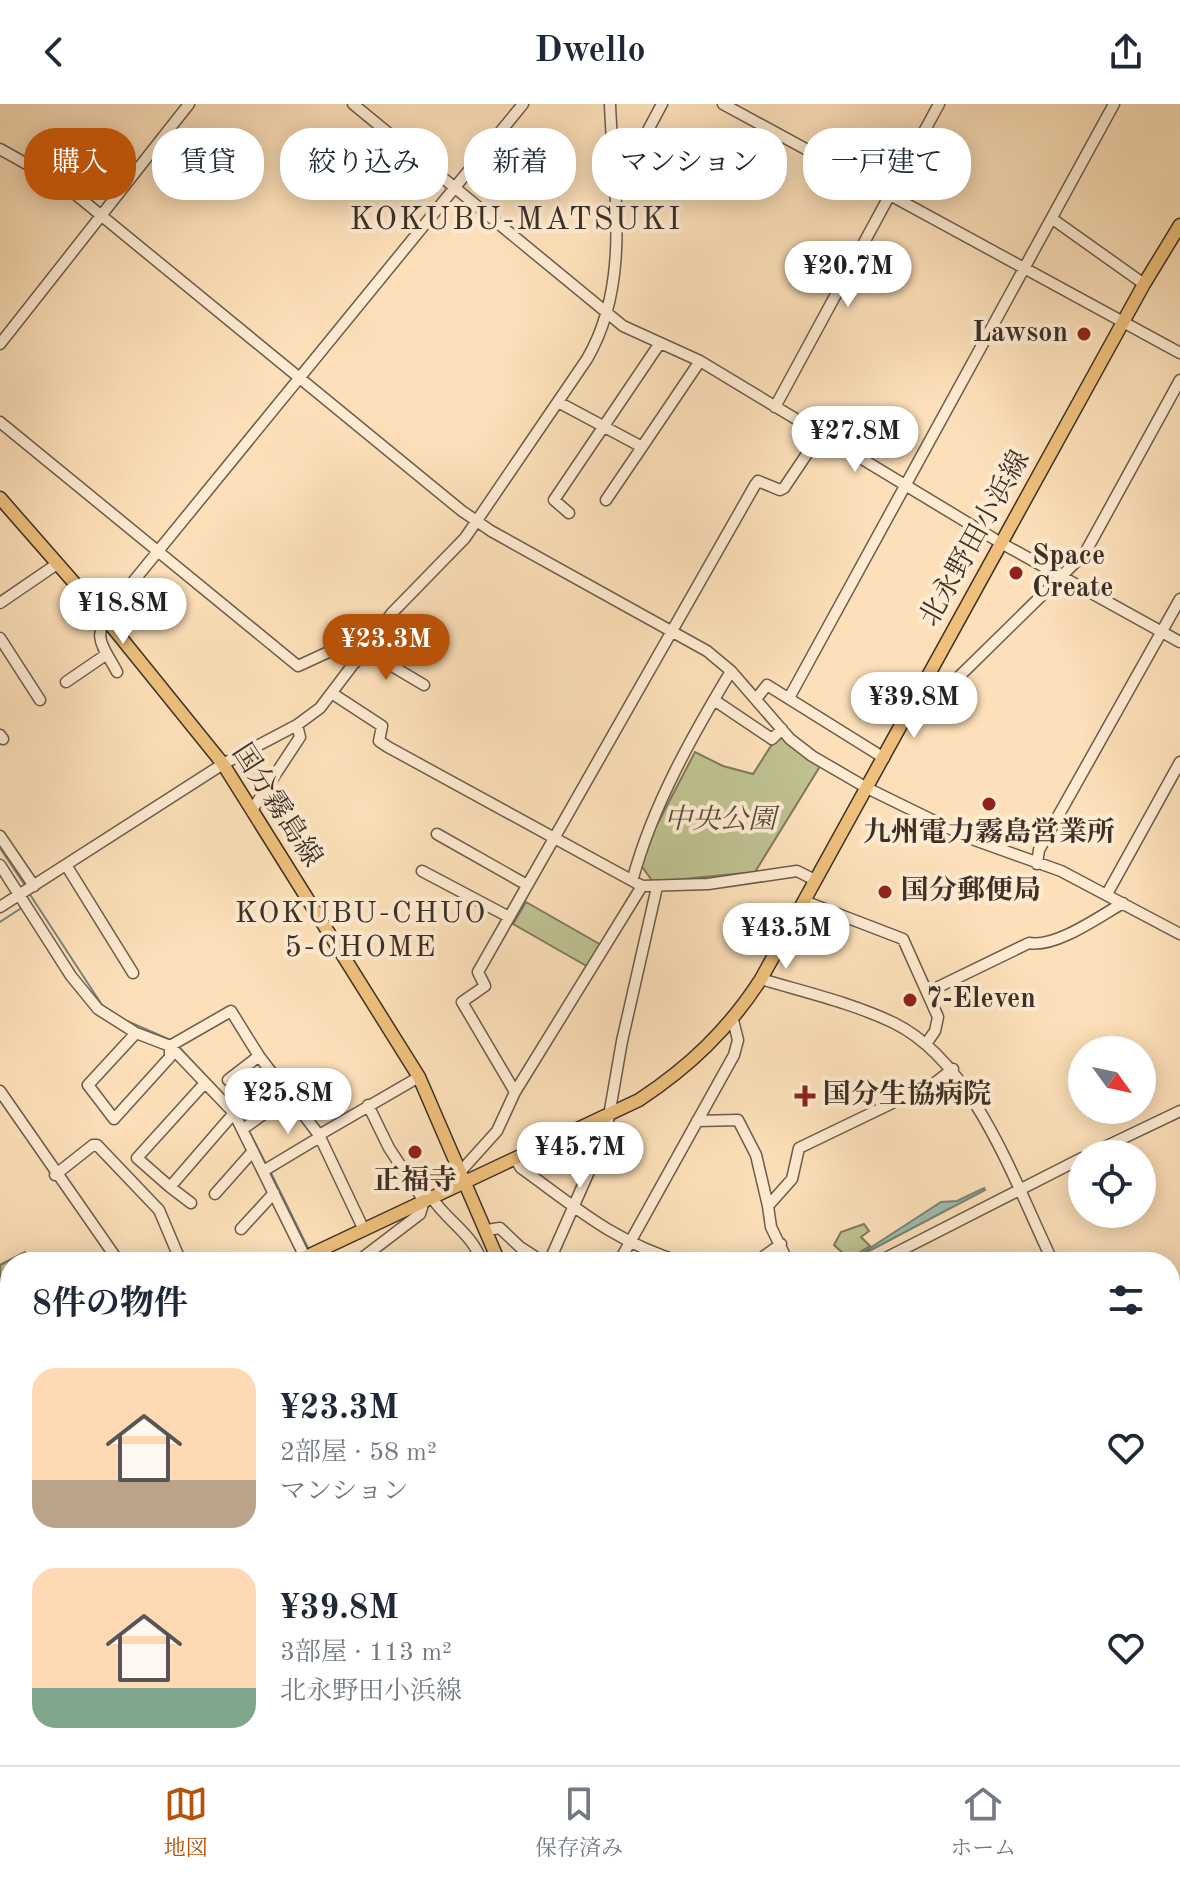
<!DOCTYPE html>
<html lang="ja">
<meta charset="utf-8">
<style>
:root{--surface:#fff;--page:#f6f6f7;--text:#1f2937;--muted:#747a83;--line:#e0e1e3;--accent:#b45309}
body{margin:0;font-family:"Old Standard TT","Noto Serif JP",serif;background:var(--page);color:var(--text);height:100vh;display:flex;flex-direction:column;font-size:30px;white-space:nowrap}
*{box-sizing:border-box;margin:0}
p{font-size:26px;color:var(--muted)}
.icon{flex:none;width:44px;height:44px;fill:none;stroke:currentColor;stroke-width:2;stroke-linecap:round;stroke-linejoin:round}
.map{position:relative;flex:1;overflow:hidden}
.side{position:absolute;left:0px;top:1148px;width:1180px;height:514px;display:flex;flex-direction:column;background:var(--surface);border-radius:32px 32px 0 0;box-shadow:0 4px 20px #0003}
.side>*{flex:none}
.banner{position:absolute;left:24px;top:24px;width:1132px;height:72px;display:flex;gap:16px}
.needle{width:52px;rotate:123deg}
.fabs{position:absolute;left:1068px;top:932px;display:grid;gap:16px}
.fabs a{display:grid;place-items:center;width:88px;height:88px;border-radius:50%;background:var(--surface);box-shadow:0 4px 20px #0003;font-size:40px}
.price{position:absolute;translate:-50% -68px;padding:0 18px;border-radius:28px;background:#fff;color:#222;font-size:26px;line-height:52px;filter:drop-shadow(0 2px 4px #0008)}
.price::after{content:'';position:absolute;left:50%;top:48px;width:24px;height:18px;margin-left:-12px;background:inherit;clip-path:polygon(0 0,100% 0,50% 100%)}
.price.current{background:var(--accent);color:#fff}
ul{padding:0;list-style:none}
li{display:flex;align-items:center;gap:24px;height:200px;padding:0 32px}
li span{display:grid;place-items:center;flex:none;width:224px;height:160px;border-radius:24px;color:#555}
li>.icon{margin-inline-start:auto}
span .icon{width:96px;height:96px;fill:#fffc;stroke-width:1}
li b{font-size:34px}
h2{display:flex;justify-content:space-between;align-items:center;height:96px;padding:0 32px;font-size:34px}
.tag{padding:0 28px;border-radius:32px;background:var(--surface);box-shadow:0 4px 20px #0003;font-size:28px;line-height:72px}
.tag.current{background:var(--accent);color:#fff}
header{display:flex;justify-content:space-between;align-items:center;height:104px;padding:0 32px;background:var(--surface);font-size:36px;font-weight:700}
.menu{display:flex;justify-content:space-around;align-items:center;height:112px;border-top:2px solid var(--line);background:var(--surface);font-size:22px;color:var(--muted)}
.menu a{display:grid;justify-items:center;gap:4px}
.menu .current{color:var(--accent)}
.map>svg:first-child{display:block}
</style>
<header><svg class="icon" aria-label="back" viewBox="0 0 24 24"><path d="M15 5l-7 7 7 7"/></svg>Dwello<svg class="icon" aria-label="share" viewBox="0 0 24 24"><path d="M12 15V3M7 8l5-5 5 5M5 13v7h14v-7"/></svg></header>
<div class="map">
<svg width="1180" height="1661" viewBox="0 0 1180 1661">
<rect width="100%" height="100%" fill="#fde0b9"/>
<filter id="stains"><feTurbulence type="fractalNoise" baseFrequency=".0025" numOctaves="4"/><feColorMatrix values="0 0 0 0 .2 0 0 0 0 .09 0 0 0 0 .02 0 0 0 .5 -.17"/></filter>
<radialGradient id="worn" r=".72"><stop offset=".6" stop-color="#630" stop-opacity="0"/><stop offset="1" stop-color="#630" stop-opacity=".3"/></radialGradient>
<path fill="#bfc290" stroke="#7e795c" stroke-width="2" d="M 778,631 L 822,659 L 755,768 L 653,778 L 638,757 L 695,648 L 723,662 L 753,670 Z
M 526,798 L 603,842 L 590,864 L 513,820 Z
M 864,1120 L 869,1127 L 861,1133 L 870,1142 L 855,1151 L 845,1151 L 834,1141 L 841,1128 Z
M 25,1148 L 33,1158 L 10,1158 L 10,1218 L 0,1224 L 0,1161 Z"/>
<path fill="#9fbdb1" stroke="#77857a" stroke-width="2" d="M 984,1084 L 985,1086 L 850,1157 L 941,1098 L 957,1097 Z"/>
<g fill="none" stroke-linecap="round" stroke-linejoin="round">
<path stroke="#77857a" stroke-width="2" d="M 0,744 L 24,780
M 29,789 L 102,901
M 0,818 L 23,803
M 127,917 L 173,937
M 177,941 L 236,1004
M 249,1027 L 266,1060
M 271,1069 L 309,1146
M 1170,1507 L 1180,1506"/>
<g stroke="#6c5c4c" stroke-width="13">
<path id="minor" d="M 353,0 L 623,222 L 700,257 L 1001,439 L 1180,538
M 723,0 L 1180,249
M 0,45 L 64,81 L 462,407 L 491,427 L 707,547 L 731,567 L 790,635 L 812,652 L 867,684 L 969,734 L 1061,767 L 1180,830
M 613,76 L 623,73 L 662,0
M 1054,116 L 1144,180
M 0,240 L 189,0
M 558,298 L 642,343 L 700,257
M 775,303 L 939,0
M 0,318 L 298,562 L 335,545 L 355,559
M 606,396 L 642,343
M 569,409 L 554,396 L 660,239
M 0,499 L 57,460
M 0,534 L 40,596
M 365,546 L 424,581
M 117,568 C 103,541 91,535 110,506 L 523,0
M 66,578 L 107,550
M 333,590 L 382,622 L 379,637 L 388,643 L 642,782 L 708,780 L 797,767 L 815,776
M 789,594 L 1114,0
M 756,595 L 767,581 L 884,654
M 714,596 L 772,635 L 782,625
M 912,601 L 926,605 L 1085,449 L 1180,276
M 0,631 L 3,635
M 252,706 L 300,633 L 297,621
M 437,730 L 527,781
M 0,732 L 34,782
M 1037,760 L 1039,746 L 1180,495
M 0,761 L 71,872 L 98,905 L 136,929 L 170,942 L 234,1009 L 307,1157
M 66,761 L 133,869
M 422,767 L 509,813
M 633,774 C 653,701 692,632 731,567
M 1107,790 L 1180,658
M 804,797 L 903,835 L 938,913 L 935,927 L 926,940
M 0,803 L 223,660 L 297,621 L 320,604 L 392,509 L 465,434 L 587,255 C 632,178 613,85 610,0
M 761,875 C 804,888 853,899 894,919 C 975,959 1015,1080 1053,1158
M 928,888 L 1029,839 C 1056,844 1100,812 1123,799
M 136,929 L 88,981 L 114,1015 L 170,953 L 170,942 L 231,907 L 259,952 L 319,1031 L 364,1126
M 228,976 L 259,952
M 204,980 L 137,1054 L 170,1083 L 234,1009
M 0,987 L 119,1158
M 515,988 L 462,898 L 485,882 L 478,868 L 755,381 L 758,377 L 780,386 L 784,384 L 821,329
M 697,1017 L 738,1016 L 756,1051 L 768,1102
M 243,1025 L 290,991
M 319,1031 L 419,973
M 1090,1050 L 1180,1007
M 516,1056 L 521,1064 C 578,1105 613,1137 681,1158
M 265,1066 L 320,1033
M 461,1067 L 497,1027 L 515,988 L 642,782
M 55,1071 L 93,1041 L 97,1041 L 159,1106 L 181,1158
M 170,1083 L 191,1099
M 215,1090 L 253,1047
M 432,1094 C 448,1118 472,1129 482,1158
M 241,1125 L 274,1089
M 487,1126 L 500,1124 L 520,1143 L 543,1158
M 357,1158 L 420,1110 L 424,1097 L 389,1044 L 368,1001
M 549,1158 L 606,1029 L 622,937 L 657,783
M 619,1158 L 734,951 L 738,936 L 733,916
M 756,1158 L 781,1140
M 788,1158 L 771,1123 L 768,1102 L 792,1075 L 799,1044 L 936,978 L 953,965
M 878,1158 L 1082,1054
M 1170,1277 L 1180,1268
M 0,1278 L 10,1301
M 1170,1333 L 1180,1326
M 1170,1340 L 1180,1347
M 1170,1433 L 1180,1430
M 0,1466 L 10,1486
M 0,1525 L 10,1521
M 1170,1544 L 1180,1571
M 0,1608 L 6,1605 L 10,1613
M 0,1648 L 7,1661
M 93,1652 L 97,1661
M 191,1652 L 195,1661
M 375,1652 L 379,1661
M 816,1652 L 821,1661
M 892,1652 L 896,1661
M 1000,1652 L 1008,1661
M 152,1661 L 173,1652
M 524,1661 L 525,1652
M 558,1661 L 579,1652"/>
</g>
<g stroke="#3c3027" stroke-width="15">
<path id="major" d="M 0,394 L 105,514 L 223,660 L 419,973 L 499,1158
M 295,1158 L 639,996 C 689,963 728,926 761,875 L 1144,180 L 1180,121
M 0,1297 L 10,1293
M 712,1652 L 716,1661"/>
</g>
<use href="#minor" stroke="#feebd2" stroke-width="10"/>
<use href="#major" stroke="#eec07c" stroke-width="12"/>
</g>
<g fill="#8f2418" stroke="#feebd2" stroke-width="3">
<circle cx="1084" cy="230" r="8"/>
<circle cx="1016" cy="469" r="8"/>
<circle cx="989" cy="700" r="8"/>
<circle cx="885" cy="788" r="8"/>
<circle cx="910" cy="896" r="8"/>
<path d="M801 980h8v8h8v8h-8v8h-8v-8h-8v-8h8z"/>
<circle cx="415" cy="1048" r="8"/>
</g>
<g text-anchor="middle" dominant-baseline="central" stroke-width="8" stroke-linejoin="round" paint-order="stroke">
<g font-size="28" font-weight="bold" fill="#3c3027" stroke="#feebd2" text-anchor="start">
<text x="1068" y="230" text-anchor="end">Lawson</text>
<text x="1032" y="453">Space<tspan x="1032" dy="32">Create</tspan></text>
<text x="989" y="730" text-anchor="middle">九州電力霧島営業所</text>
<text x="901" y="788">国分郵便局</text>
<text x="926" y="896">7-Eleven</text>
<text x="823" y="992">国分生協病院</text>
<text x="415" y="1078" text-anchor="middle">正福寺</text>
</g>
<g font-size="28" fill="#3c3027" stroke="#feebd2">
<text transform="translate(976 435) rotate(-61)">北永野田小浜線</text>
<text transform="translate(276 702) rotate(57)">国分霧島線</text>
</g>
<g font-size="28" font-style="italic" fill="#564d3c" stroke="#feebd2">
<text x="720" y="717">中央公園</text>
</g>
<g font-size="30" letter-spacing="2" fill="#3c3027" stroke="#feebd2">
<text x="361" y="810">KOKUBU-CHUO<tspan x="361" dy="34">5-CHOME</tspan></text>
</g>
<g font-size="32" letter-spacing="2" fill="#3c3027" stroke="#feebd2">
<text x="516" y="117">KOKUBU-MATSUKI</text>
</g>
</g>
<rect width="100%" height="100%" filter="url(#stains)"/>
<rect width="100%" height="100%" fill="url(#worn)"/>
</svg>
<div class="fabs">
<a><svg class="needle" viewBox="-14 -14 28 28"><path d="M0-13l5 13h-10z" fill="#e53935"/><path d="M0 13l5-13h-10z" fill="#747a83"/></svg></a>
<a><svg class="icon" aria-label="locate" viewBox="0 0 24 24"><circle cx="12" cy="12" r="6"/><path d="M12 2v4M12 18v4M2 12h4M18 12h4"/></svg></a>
</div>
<b class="price" style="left:848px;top:205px">¥20.7M</b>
<b class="price" style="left:855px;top:370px">¥27.8M</b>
<b class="price" style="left:123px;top:542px">¥18.8M</b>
<b class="price current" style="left:386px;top:578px">¥23.3M</b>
<b class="price" style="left:914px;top:636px">¥39.8M</b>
<b class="price" style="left:786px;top:867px">¥43.5M</b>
<b class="price" style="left:288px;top:1032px">¥25.8M</b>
<b class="price" style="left:580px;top:1086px">¥45.7M</b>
<div class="banner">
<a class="tag current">購入</a>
<a class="tag">賃貸</a>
<a class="tag">絞り込み</a>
<a class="tag">新着</a>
<a class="tag">マンション</a>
<a class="tag">一戸建て</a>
</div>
<section class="side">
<h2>8件の物件<svg class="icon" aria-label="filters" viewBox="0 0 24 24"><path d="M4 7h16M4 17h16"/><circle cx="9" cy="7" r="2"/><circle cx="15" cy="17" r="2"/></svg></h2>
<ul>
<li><span style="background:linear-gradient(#ffd9b3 70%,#b9a48a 0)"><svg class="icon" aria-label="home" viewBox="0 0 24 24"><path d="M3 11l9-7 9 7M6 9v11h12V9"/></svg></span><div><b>¥23.3M</b><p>2部屋 · 58 m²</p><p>マンション</p></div><svg class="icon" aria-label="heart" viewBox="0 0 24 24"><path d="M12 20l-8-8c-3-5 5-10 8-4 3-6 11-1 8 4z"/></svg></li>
<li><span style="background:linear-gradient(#ffd9b3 75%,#7fa58c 0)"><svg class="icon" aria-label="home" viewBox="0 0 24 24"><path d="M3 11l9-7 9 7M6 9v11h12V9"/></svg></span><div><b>¥39.8M</b><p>3部屋 · 113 m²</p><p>北永野田小浜線</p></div><svg class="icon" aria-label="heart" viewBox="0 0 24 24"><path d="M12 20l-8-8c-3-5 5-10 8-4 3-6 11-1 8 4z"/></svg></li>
</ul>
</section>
</div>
<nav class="menu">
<a class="current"><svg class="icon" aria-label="map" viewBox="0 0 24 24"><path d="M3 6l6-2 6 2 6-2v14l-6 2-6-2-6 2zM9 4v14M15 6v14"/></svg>地図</a>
<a><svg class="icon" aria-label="saved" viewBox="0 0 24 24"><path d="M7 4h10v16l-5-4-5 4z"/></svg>保存済み</a>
<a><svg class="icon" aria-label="home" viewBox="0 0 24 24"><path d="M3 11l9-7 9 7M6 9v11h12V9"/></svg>ホーム</a>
</nav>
